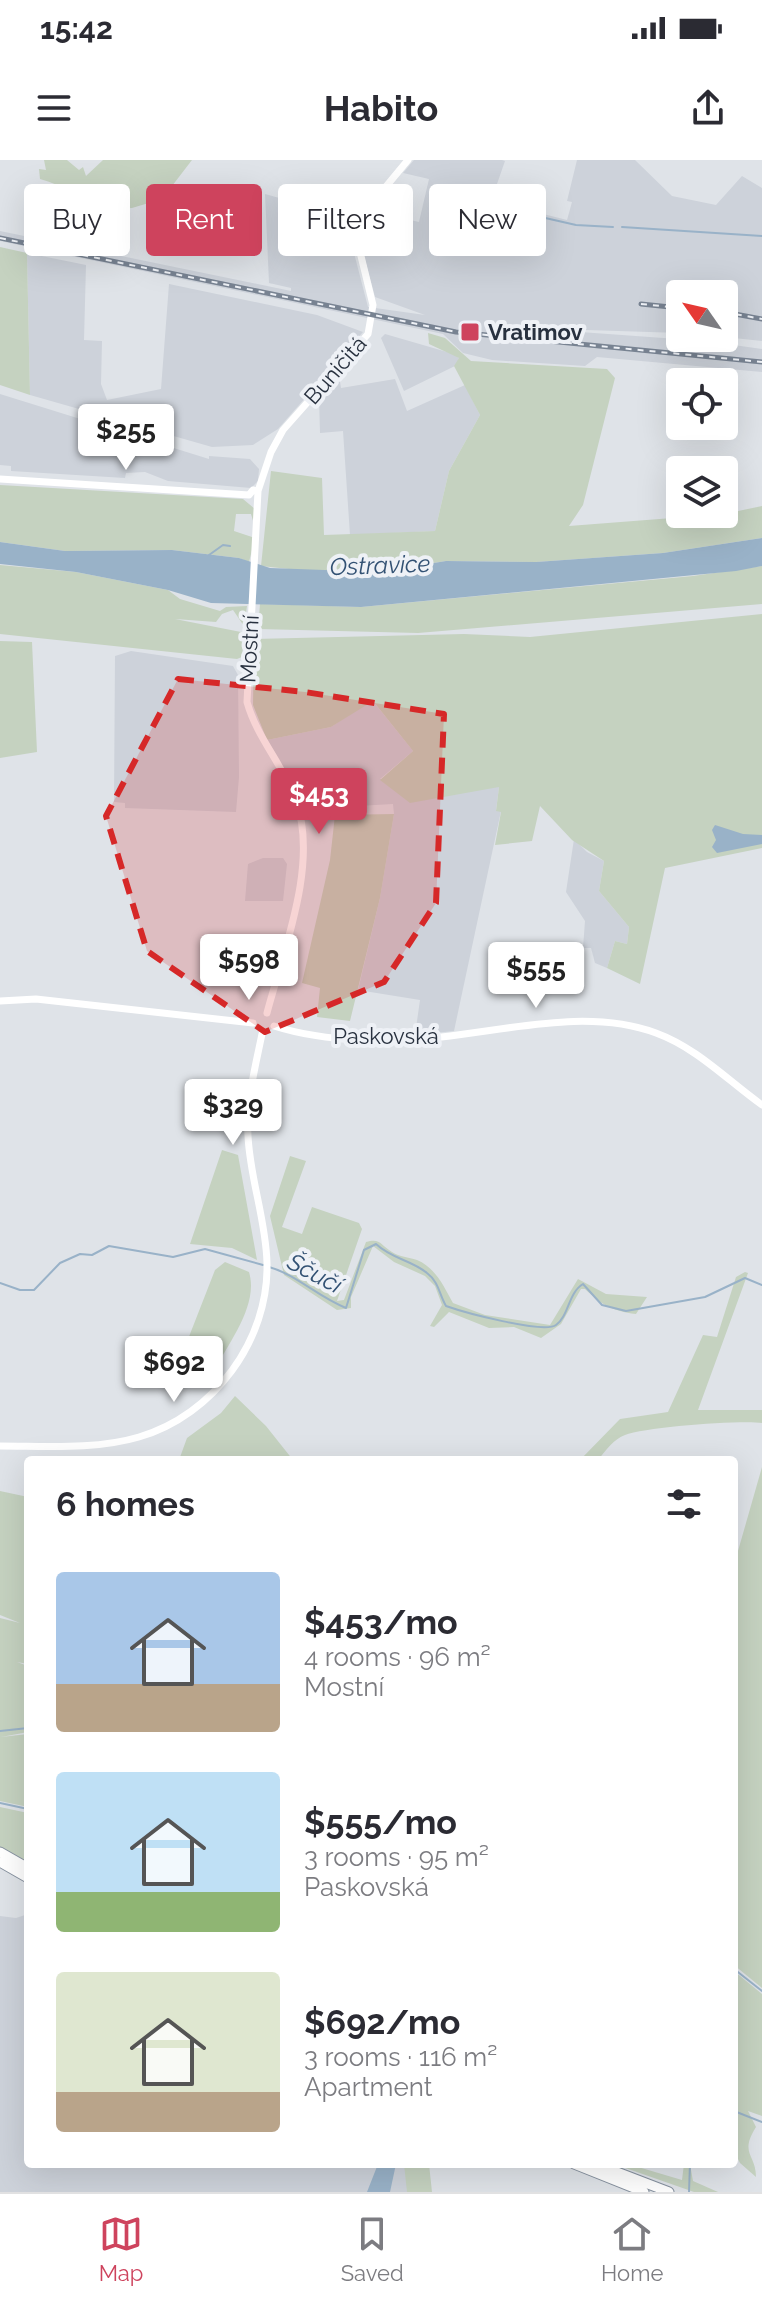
<!DOCTYPE html>
<meta charset="utf-8">
<style>
:root{--surface:#fff;--page:#f7f7f7;--text:#2b2b33;--muted:#7c7c81;--line:#e1e1e2;--accent:#ce435d}
body{margin:0;font-family:Raleway,sans-serif;background:var(--page);color:var(--text);height:100vh;display:flex;flex-direction:column;font-size:30px;white-space:nowrap}
*{box-sizing:border-box;margin:0}
p{font-size:26px;color:var(--muted)}
.icon{flex:none;width:44px;height:44px;fill:none;stroke:currentColor;stroke-width:2;stroke-linecap:round;stroke-linejoin:round}
.map{position:relative;flex:1;overflow:hidden}
.details{position:absolute;left:24px;top:1296px;width:714px;height:712px;display:flex;flex-direction:column;background:var(--surface);border-radius:8px;box-shadow:0 8px 32px #0002}
.details>*{flex:none}
.top-card{position:absolute;left:24px;top:24px;width:714px;height:72px;display:flex;gap:16px}
.needle{width:52px;rotate:304deg}
.controls{position:absolute;left:666px;top:120px;display:grid;gap:16px}
.controls a{display:grid;place-items:center;width:72px;height:72px;border-radius:8px;background:var(--surface);box-shadow:0 8px 32px #0002;font-size:40px}
.price{position:absolute;translate:-50% -68px;padding:0 18px;border-radius:8px;background:#fff;color:#222;font-size:26px;line-height:52px;filter:drop-shadow(0 2px 4px #0008)}
.price::after{content:'';position:absolute;left:50%;top:48px;width:24px;height:18px;margin-left:-12px;background:inherit;clip-path:polygon(0 0,100% 0,50% 100%)}
.price.selected{background:var(--accent);color:#fff}
ul{padding:0;list-style:none}
li{display:flex;align-items:center;gap:24px;height:200px;padding:0 32px}
li span{display:grid;place-items:center;flex:none;width:224px;height:160px;border-radius:8px;color:#555}
li>.icon{margin-inline-start:auto}
span .icon{width:96px;height:96px;fill:#fffc;stroke-width:1}
li b{font-size:34px}
h2{display:flex;justify-content:space-between;align-items:center;height:96px;padding:0 32px;font-size:34px}
.chip{padding:0 28px;border-radius:8px;background:var(--surface);box-shadow:0 8px 32px #0002;font-size:28px;line-height:72px}
.chip.selected{background:var(--accent);color:#fff}
.status{display:flex;justify-content:space-between;align-items:center;height:56px;padding:0 40px;background:var(--surface);direction:ltr}
.status svg{height:22px;fill:currentColor}
header{display:flex;justify-content:space-between;align-items:center;height:104px;padding:0 32px;background:var(--surface);font-size:36px;font-weight:700}
.tab-bar{display:flex;justify-content:space-around;align-items:center;height:112px;border-top:2px solid var(--line);background:var(--surface);font-size:22px;color:var(--muted)}
.tab-bar a{display:grid;justify-items:center;gap:4px}
.tab-bar .selected{color:var(--accent)}
.map>svg:first-child{display:block}
</style>
<div class="status"><b>15:42</b><svg viewBox="0 0 49 12"><path d="M0 12V9h3v3zM5 12V6h3v6zM10 12V3h3v9zM15 12V0h3v12zM26 1h20v11H26zM47 4h2v5h-2z"/></svg></div>
<header><svg class="icon" aria-label="menu" viewBox="0 0 24 24"><path d="M4 6h16M4 12h16M4 18h16"/></svg>Habito<svg class="icon" aria-label="share" viewBox="0 0 24 24"><path d="M12 15V3M7 8l5-5 5 5M5 13v7h14v-7"/></svg></header>
<div class="map">
<svg width="762" height="2032" viewBox="0 0 762 2032">
<rect width="100%" height="100%" fill="#dfe3e8"/>
<path fill="#cdd2da" d="M 414,0 L 502,0 L 505,1 L 490,44 L 499,46 L 500,43 L 567,60 L 572,42 L 567,41 L 577,0 L 635,0 L 672,36 L 716,45 L 742,16 L 762,28 L 762,181 L 724,177 L 724,134 L 680,134 L 680,173 L 525,168 L 705,181 L 762,189 L 762,212 L 597,197 L 585,206 L 492,200 L 463,193 L 443,174 L 0,81 L 0,71 L 291,131 L 291,128 L 269,123 L 265,34 L 308,46 L 347,66 L 368,147 L 425,155 L 375,137 L 363,92 L 363,82 L 370,76 L 387,79 L 391,68 L 406,59 L 419,62 L 429,19 L 403,13 Z
M 27,93 L 86,105 L 84,180 L 102,181 L 101,224 L 107,240 L 161,229 L 169,124 L 317,155 L 363,172 L 278,269 L 253,285 L 212,287 L 30,235 Z
M 385,174 L 454,194 L 459,198 L 457,205 L 404,231 L 381,178 Z
M 339,215 L 341,228 L 395,219 L 407,251 L 465,225 L 480,255 L 449,311 L 435,371 L 350,375 L 343,271 L 320,273 L 319,237 Z
M 0,234 L 209,299 L 209,296 L 250,299 L 259,309 L 258,321 L 251,328 L 168,321 L 145,312 L 126,313 L 125,318 L 11,311 L 11,306 L 0,305 Z
M 131,491 L 233,506 L 238,515 L 239,617 L 236,652 L 125,648 L 125,643 L 114,642 L 115,496 Z
M 372,540 L 413,591 L 380,619 L 499,627 L 496,650 L 501,651 L 454,871 L 415,875 L 420,840 L 358,830 L 380,738 L 394,654 L 393,644 L 304,649 L 267,580 L 331,567 Z
M 574,679 L 587,692 L 604,701 L 599,731 L 629,767 L 627,784 L 615,781 L 607,808 L 595,803 L 591,788 L 583,788 L 585,761 L 566,732 Z
M 263,698 L 283,698 L 287,704 L 283,741 L 245,741 L 248,704 Z
M 28,1754 L 28,2004 L 405,2004 L 408,2032 L 0,2032 L 0,1756 L 16,1758 Z"/>
<path fill="#c5d2c0" d="M 44,0 L 67,0 L 79,10 L 83,7 L 86,16 L 103,0 L 192,0 L 162,39 L 132,48 L 104,49 L 102,43 C 80,37 62,25 40,19 L 39,9 L 46,10 Z
M 0,87 L 27,93 L 30,235 L 0,225 Z
M 428,173 L 445,178 L 471,201 L 607,209 L 615,218 L 583,345 L 569,366 L 724,354 L 762,346 L 762,378 L 663,393 L 536,402 L 446,401 L 379,412 L 317,412 L 261,406 L 271,311 L 322,318 L 324,375 L 435,371 L 449,311 L 480,255 L 454,206 L 459,198 L 429,184 Z
M 0,325 L 243,339 L 255,349 L 254,364 L 251,354 L 236,354 L 234,371 L 255,378 L 249,402 L 239,398 L 172,390 L 65,391 L 0,382 Z
M 0,405 L 76,412 L 168,430 L 180,439 L 220,451 L 226,447 L 247,446 L 244,466 L 233,450 L 222,454 L 216,462 L 175,459 L 241,472 L 244,475 L 242,497 L 237,499 L 0,474 Z
M 762,406 L 762,444 L 418,473 L 258,469 L 260,444 L 361,447 L 693,416 Z
M 762,454 L 762,688 L 665,708 L 640,824 L 607,808 L 615,781 L 627,784 L 629,767 L 599,731 L 604,701 L 572,680 L 540,646 L 532,681 L 495,685 L 501,652 L 496,651 L 499,627 L 410,643 L 380,620 L 413,591 L 373,541 L 331,567 L 267,580 L 253,545 L 254,479 L 464,474 L 530,477 Z
M 0,481 L 32,482 L 37,592 L 0,598 Z
M 394,654 L 380,738 L 350,861 L 317,857 L 320,828 L 302,823 L 330,700 L 335,655 Z
M 222,990 L 238,995 L 257,1100 L 232,1088 L 190,1084 Z
M 290,996 L 306,1001 L 282,1067 L 302,1074 L 312,1047 L 359,1063 L 362,1069 L 337,1141 L 344,1140 L 366,1082 C 381,1078 380,1085 392,1092 C 400,1097 408,1097 417,1100 C 436,1108 444,1127 453,1143 L 485,1155 L 550,1165 L 578,1119 L 606,1134 L 647,1137 L 636,1154 C 612,1151 602,1145 585,1129 L 581,1129 L 561,1164 L 541,1178 L 514,1167 L 489,1168 L 449,1152 L 434,1167 L 430,1166 L 442,1145 L 435,1126 L 425,1116 L 394,1102 L 373,1086 L 351,1137 L 351,1148 L 337,1150 L 284,1115 L 270,1056 Z
M 225,1102 L 249,1112 C 259,1145 229,1182 214,1211 L 183,1192 L 215,1110 Z
M 745,1112 L 748,1113 L 698,1250 L 762,1250 L 762,1263 C 741,1260 645,1267 625,1275 C 614,1279 606,1290 598,1300 L 580,1300 L 620,1259 L 668,1252 L 703,1175 L 717,1177 L 736,1117 Z
M 235,1236 L 266,1266 L 293,1300 L 179,1300 L 187,1278 L 221,1253 Z
M 762,1307 L 762,1828 L 734,1805 L 734,1405 Z
M 0,1331 L 28,1337 L 28,1504 L 17,1502 L 28,1506 L 28,1572 L 1,1577 L 28,1574 L 28,1647 L 0,1641 L 0,1458 L 20,1463 L 0,1455 Z
M 0,1647 L 28,1653 L 28,1702 L 0,1687 Z
M 734,1811 L 762,1834 L 762,1956 L 748,1951 L 756,1967 C 739,1994 756,1994 756,2017 L 740,2003 L 734,1991 Z
M 404,2004 L 429,2004 L 432,2032 L 407,2032 Z
M 614,2004 L 628,2004 L 682,2020 L 684,2004 L 690,2004 L 693,2021 L 718,2032 L 694,2032 Z"/>
<path fill="#99b2c8" d="M 762,378 L 762,406 L 736,411 L 361,447 L 211,443 L 168,430 L 76,412 L 0,404 L 0,382 L 65,391 L 172,390 L 239,398 L 270,408 L 379,412 L 446,401 L 536,402 L 663,393 Z
M 715,665 L 743,674 L 762,675 L 762,684 L 717,693 L 712,687 L 716,680 L 712,670 Z
M 378,2004 L 396,2004 L 390,2032 L 367,2032 Z"/>
<g fill="none" stroke-linecap="round" stroke-linejoin="round">
<path stroke="#99b2c8" stroke-width="2" d="M 519,52 L 576,65 L 613,67
M 622,67 L 762,76
M 209,395 L 223,385 L 230,386
M 269,1107 C 297,1115 318,1137 346,1148 L 364,1090 L 376,1084 C 392,1099 411,1100 427,1113 C 439,1122 439,1134 446,1146 C 463,1152 543,1174 556,1165 C 569,1156 568,1133 583,1124 L 602,1145 L 626,1151 L 705,1137 L 745,1118 L 762,1125
M 0,1123 L 20,1130 L 34,1130 L 60,1103 L 80,1094 L 92,1095 L 109,1086 L 173,1097 L 205,1089 L 263,1105
M 0,1571 L 28,1568
M 0,1643 L 28,1649
M 734,1809 L 762,1831
M 734,1951 L 762,1962
M 689,2032 L 690,2004"/>
<g stroke="#86919f" stroke-width="11">
<path id="highway" d="M 0,1692 L 28,1708
M 0,1702 L 28,1718
M 574,2004 L 644,2032
M 596,2004 L 669,2032"/>
</g>
<path stroke="#fff" stroke-width="7" d="M 0,319 L 249,335 L 253,330 L 258,331
M 0,841 L 36,839 L 253,863
M 267,853 C 283,792 319,703 296,641 C 284,606 257,578 247,542 L 258,331 L 271,292 L 283,270 L 368,174 L 373,145 L 359,88 L 359,70 L 369,47 L 408,0
M 274,866 C 327,883 396,883 450,876 C 517,868 591,849 656,873 C 697,888 727,920 762,945
M 0,1286 C 46,1286 95,1290 139,1277 C 214,1255 269,1180 267,1103 C 266,1060 250,1019 248,976 C 246,942 255,908 262,874"/>
<use href="#highway" stroke="#fff" stroke-width="9"/>
<g stroke="#788392" stroke-width="5">
<path id="rail" d="M 0,78 L 456,172 L 762,202
M 641,144 L 680,148
M 724,152 L 762,159"/>
</g>
<use href="#rail" stroke="#eef1f6" stroke-width="2" stroke-dasharray="6" stroke-linecap="butt"/>
</g>
<path fill="#d62828" fill-opacity="0.2" stroke="#d62828" stroke-width="6" stroke-dasharray="16 10" stroke-linejoin="round" d="M 178,519 L 305,532 L 444,554 L 436,743 L 384,822 L 265,872 L 147,791 L 106,656 Z"/>
<rect fill="#ce435d" stroke="#eef1f6" stroke-width="3" x="460" y="162" width="20" height="20" rx="4"/>
<g text-anchor="middle" dominant-baseline="central" stroke-width="8" stroke-linejoin="round" paint-order="stroke">
<g font-size="22" font-weight="bold" fill="#28313f" stroke="#eef1f6" text-anchor="start">
<text x="488" y="172">Vratimov</text>
</g>
<g font-size="22" fill="#28313f" stroke="#eef1f6">
<text transform="translate(335 210) rotate(-49)">Buničitá</text>
<text transform="translate(249 489) rotate(-87)">Mostní</text>
<text x="386" y="876">Paskovská</text>
</g>
<g font-size="24" font-style="italic" fill="#325173" stroke="#eef1f6">
<text transform="translate(380 405) rotate(-2)">Ostravice</text>
<text transform="translate(315 1113) rotate(28)">Ščučí</text>
</g>
</g>
</svg>
<div class="controls">
<a><svg class="needle" viewBox="-14 -14 28 28"><path d="M0-13l5 13h-10z" fill="#e53935"/><path d="M0 13l5-13h-10z" fill="#7c7c81"/></svg></a>
<a><svg class="icon" aria-label="locate" viewBox="0 0 24 24"><circle cx="12" cy="12" r="6"/><path d="M12 2v4M12 18v4M2 12h4M18 12h4"/></svg></a>
<a><svg class="icon" aria-label="layers" viewBox="0 0 24 24"><path d="M12 4l9 5-9 5-9-5zM3 14l9 5 9-5"/></svg></a>
</div>
<b class="price" style="left:126px;top:312px">$255</b>
<b class="price selected" style="left:319px;top:676px">$453</b>
<b class="price" style="left:249px;top:842px">$598</b>
<b class="price" style="left:536px;top:850px">$555</b>
<b class="price" style="left:233px;top:987px">$329</b>
<b class="price" style="left:174px;top:1244px">$692</b>
<div class="top-card">
<a class="chip">Buy</a>
<a class="chip selected">Rent</a>
<a class="chip">Filters</a>
<a class="chip">New</a>
</div>
<section class="details">
<h2>6 homes<svg class="icon" aria-label="filters" viewBox="0 0 24 24"><path d="M4 7h16M4 17h16"/><circle cx="9" cy="7" r="2"/><circle cx="15" cy="17" r="2"/></svg></h2>
<ul>
<li><span style="background:linear-gradient(#a9c7e8 70%,#b9a48a 0)"><svg class="icon" aria-label="home" viewBox="0 0 24 24"><path d="M3 11l9-7 9 7M6 9v11h12V9"/></svg></span><div><b>$453/mo</b><p>4 rooms · 96 m²</p><p>Mostní</p></div></li>
<li><span style="background:linear-gradient(#bfe0f5 75%,#8fb573 0)"><svg class="icon" aria-label="home" viewBox="0 0 24 24"><path d="M3 11l9-7 9 7M6 9v11h12V9"/></svg></span><div><b>$555/mo</b><p>3 rooms · 95 m²</p><p>Paskovská</p></div></li>
<li><span style="background:linear-gradient(#dfe7d0 75%,#b9a48a 0)"><svg class="icon" aria-label="home" viewBox="0 0 24 24"><path d="M3 11l9-7 9 7M6 9v11h12V9"/></svg></span><div><b>$692/mo</b><p>3 rooms · 116 m²</p><p>Apartment</p></div></li>
</ul>
</section>
</div>
<nav class="tab-bar">
<a class="selected"><svg class="icon" aria-label="map" viewBox="0 0 24 24"><path d="M3 6l6-2 6 2 6-2v14l-6 2-6-2-6 2zM9 4v14M15 6v14"/></svg>Map</a>
<a><svg class="icon" aria-label="saved" viewBox="0 0 24 24"><path d="M7 4h10v16l-5-4-5 4z"/></svg>Saved</a>
<a><svg class="icon" aria-label="home" viewBox="0 0 24 24"><path d="M3 11l9-7 9 7M6 9v11h12V9"/></svg>Home</a>
</nav>
